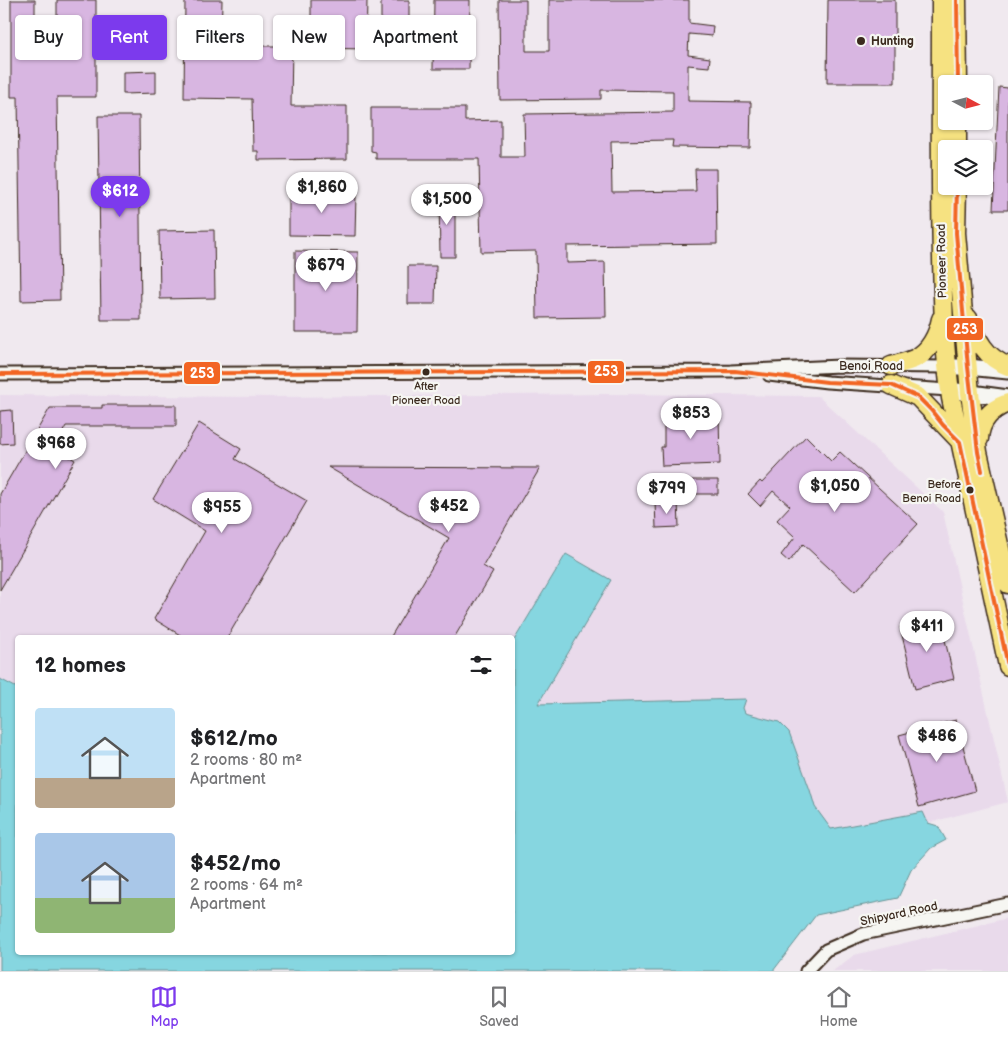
<!DOCTYPE html>
<meta charset="utf-8">
<style>
:root{--surface:#fff;--page:#f2f2f2;--text:#202124;--muted:#757577;--line:#e0e0e0;--accent:#7c3aed}
body{margin:0;font-family:"Balsamiq Sans",sans-serif;background:var(--page);color:var(--text);height:100vh;display:flex;flex-direction:column;font-size:19px;white-space:nowrap}
*{box-sizing:border-box;margin:0}
p{font-size:16px;color:var(--muted)}
.icon{flex:none;width:28px;height:28px;fill:none;stroke:currentColor;stroke-width:2;stroke-linecap:round;stroke-linejoin:round}
.map{position:relative;flex:1;overflow:hidden}
.drawer{position:absolute;left:15px;top:635px;width:500px;height:320px;display:flex;flex-direction:column;background:var(--surface);border-radius:5px;box-shadow:0 1px 4px #0004}
.drawer>*{flex:none}
.top-card{position:absolute;left:15px;top:15px;width:500px;height:45px;display:flex;gap:10px}
.needle{width:32px;rotate:97deg}
.fabs{position:absolute;left:938px;top:75px;display:grid;gap:10px}
.fabs a{display:grid;place-items:center;width:55px;height:55px;border-radius:5px;background:var(--surface);box-shadow:0 1px 4px #0004;font-size:25px}
.price{position:absolute;translate:-50% -42px;padding:0 11px;border-radius:18px;background:#fff;color:#222;font-size:16px;line-height:32px;filter:drop-shadow(0 1px 2px #0008)}
.price::after{content:'';position:absolute;left:50%;top:30px;width:15px;height:11px;margin-left:-8px;background:inherit;clip-path:polygon(0 0,100% 0,50% 100%)}
.price.active{background:var(--accent);color:#fff}
ul{padding:0;list-style:none}
li{display:flex;align-items:center;gap:15px;height:125px;padding:0 20px}
li span{display:grid;place-items:center;flex:none;width:140px;height:100px;border-radius:5px;color:#555}
li>.icon{margin-inline-start:auto}
span .icon{width:60px;height:60px;fill:#fffc;stroke-width:1}
li b{font-size:21px}
h2{display:flex;justify-content:space-between;align-items:center;height:60px;padding:0 20px;font-size:21px}
.pill{padding:0 18px;border-radius:5px;background:var(--surface);box-shadow:0 1px 4px #0004;font-size:18px;line-height:45px}
.pill.active{background:var(--accent);color:#fff}
.dock{display:flex;justify-content:space-around;align-items:center;height:70px;border-top:1px solid var(--line);background:var(--surface);font-size:14px;color:var(--muted)}
.dock a{display:grid;justify-items:center;gap:2px}
.dock .active{color:var(--accent)}
.map>svg:first-child{display:block}
</style>
<div class="map">
<svg width="1008" height="971" viewBox="0 0 1008 971">
<rect width="100%" height="100%" fill="#f0e9ef"/>
<filter id="ink" filterUnits="userSpaceOnUse"><feTurbulence type="fractalNoise" baseFrequency=".02" numOctaves="2"/><feDisplacementMap in="SourceGraphic" scale="10" xChannelSelector="R" yChannelSelector="G"/><feConvolveMatrix kernelMatrix="1 2 1 2 8 2 1 2 1" color-interpolation-filters="sRGB"/></filter>
<g filter="url(#ink)">
<path fill="#e9daeb" d="M 611,394 L 818,396 L 943,512 L 1008,802 L 928,823 L 922,812 L 831,830 L 815,807 L 779,722 L 745,713 L 743,708 L 746,699 L 538,704 L 611,580 L 566,554 L 513,642 L 512,638 L 18,638 L 17,688 L 0,679 L 0,395 L 274,397 Z
M 1008,918 L 1008,971 L 833,971 L 854,955 Z"/>
<path fill="#86d6e0" stroke="#689192" d="M 566,554 L 611,580 L 538,704 L 746,699 L 743,708 L 745,713 L 779,722 L 789,732 L 810,790 L 815,807 L 831,829 L 923,812 L 928,823 L 938,826 L 946,840 L 931,848 L 911,870 L 898,898 L 816,915 L 773,971 L 0,971 L 0,679 L 17,688 L 18,952 L 512,952 L 513,642 Z"/>
<path fill="#d8b6e1" stroke="#3b2a1e" d="M 11,0 L 35,0 L 35,27 L 57,27 L 57,0 L 96,0 L 96,97 L 57,97 L 60,300 L 21,301 L 18,97 L 11,97 Z
M 185,0 L 222,0 L 221,46 L 292,46 L 291,106 L 347,106 L 347,159 L 258,160 L 258,151 L 253,151 L 252,99 L 184,98 Z
M 311,0 L 367,0 L 366,49 L 311,48 Z
M 381,0 L 409,0 L 409,42 L 381,42 Z
M 434,0 L 470,0 L 469,69 L 433,69 Z
M 499,0 L 526,0 L 526,51 L 549,51 L 549,0 L 689,0 L 689,23 L 713,26 L 712,36 L 689,34 L 688,55 L 710,58 L 709,67 L 688,65 L 688,101 L 751,102 L 750,148 L 672,147 L 673,140 L 611,141 L 612,192 L 696,191 L 695,169 L 716,169 L 717,244 L 567,246 L 567,263 L 605,262 L 606,317 L 537,318 L 536,251 L 481,252 L 479,159 L 376,159 L 376,152 L 371,151 L 371,108 L 465,108 L 465,121 L 501,120 L 501,157 L 525,157 L 524,114 L 673,112 L 673,91 L 601,90 L 601,99 L 500,100 Z
M 828,0 L 895,0 L 895,83 L 827,83 Z
M 156,71 L 156,93 L 123,94 L 123,72 Z
M 999,87 L 1008,88 L 1008,210 L 993,210 Z
M 98,116 L 139,116 L 141,320 L 101,320 Z
M 289,193 L 356,194 L 355,236 L 289,235 Z
M 439,196 L 455,196 L 455,257 L 440,257 Z
M 214,230 L 215,298 L 160,299 L 159,231 Z
M 295,251 L 358,252 L 357,332 L 295,332 Z
M 408,266 L 436,266 L 435,304 L 408,304 Z
M 102,405 L 176,405 L 176,426 L 66,426 L 54,448 L 75,460 L 0,590 L 0,494 L 50,408 L 102,408 Z
M 12,410 L 13,443 L 0,444 L 0,411 Z
M 664,414 L 719,414 L 720,464 L 662,466 L 661,447 L 664,447 Z
M 199,423 L 241,449 L 235,459 L 307,501 L 227,638 L 185,638 L 154,619 L 205,531 L 153,499 Z
M 806,436 L 831,461 L 840,452 L 918,524 L 855,592 L 803,544 L 789,562 L 781,555 L 795,537 L 777,520 L 790,506 L 773,491 L 760,506 L 748,494 L 760,481 L 762,483 Z
M 328,467 L 540,468 L 483,566 L 493,572 L 454,638 L 390,638 L 449,538 Z
M 684,480 L 718,480 L 718,494 L 684,494 Z
M 678,501 L 679,527 L 656,528 L 655,502 Z
M 940,618 L 954,679 L 915,689 L 900,627 Z
M 956,720 L 975,791 L 919,807 L 899,735 Z"/>
<g fill="none" stroke-linecap="round" stroke-linejoin="round">
<g stroke="#3b2a1e" stroke-width="15">
<path id="street" d="M 0,374 L 731,371 L 840,366 L 947,367
M 769,375 L 827,382 L 949,390
M 806,971 L 826,950 L 863,934 L 1008,904"/>
</g>
<g stroke="#3b2a1e" stroke-width="19">
<path id="secondary" d="M 947,367 L 968,367 L 1008,371
M 949,390 L 1008,398"/>
</g>
<g stroke="#3b2a1e" stroke-width="21">
<path id="primary" d="M 941,0 C 941,86 940,172 942,258 C 943,305 944,352 951,398 L 1008,666
M 957,0 L 958,84
M 957,149 L 957,121
M 957,186 L 956,233 L 970,393 L 978,452 L 1008,584
M 968,318 C 977,339 985,358 1008,366
M 891,366 C 898,364 907,362 914,359 C 930,352 938,334 941,319
M 891,385 L 918,397 L 960,441
M 979,439 C 980,420 991,409 1008,403"/>
</g>
<use href="#street" stroke="#f6f6f2" stroke-width="11"/>
<use href="#secondary" stroke="#f6f6f2" stroke-width="15"/>
<use href="#primary" stroke="#f6e281" stroke-width="18"/>
<g stroke="#f6f6f2" stroke-width="8">
<path id="bus-1" d="M 957,0 L 958,84
M 957,186 L 956,233 L 968,367 L 978,452 L 982,471
M 0,374 L 735,371 L 827,382 L 891,385 L 918,397 L 931,410 L 943,425 L 960,442 L 1008,666"/>
</g>
<use href="#bus-1" stroke="#f26522" stroke-width="4"/>
</g>
</g>
<g fill="#3b2a1e" stroke="#f6f6f2" stroke-width="2">
<circle cx="861" cy="41" r="5"/>
<circle cx="426" cy="372" r="4.5"/>
<circle cx="970" cy="490" r="4.5"/>
</g>
<g text-anchor="middle" dominant-baseline="central" stroke-width="4.5" stroke-linejoin="round" paint-order="stroke">
<g font-size="11" fill="#3b2a1e" stroke="#f6f6f2">
<text x="426" y="386">After<tspan x="426" dy="14">Pioneer Road</tspan></text>
<text x="961" y="484" text-anchor="end">Before<tspan x="961" dy="14">Benoi Road</tspan></text>
</g>
<g font-size="12" font-weight="bold" fill="#3b2a1e" stroke="#f6f6f2" text-anchor="start">
<text x="871" y="41">Hunting</text>
</g>
<g font-size="12" fill="#3b2a1e" stroke="#f6f6f2">
<text transform="translate(942 261) rotate(-91)">Pioneer Road</text>
<text x="871" y="366">Benoi Road</text>
<text transform="translate(899 914) rotate(-12)">Shipyard Road</text>
</g>
</g>
<g stroke="#f6f6f2" stroke-width="2">
<rect x="946" y="317" width="38" height="24" rx="5" fill="#f26522"/>
<rect x="587" y="360" width="38" height="24" rx="5" fill="#f26522"/>
<rect x="183" y="361" width="38" height="24" rx="5" fill="#f26522"/>
</g>
<g font-size="14" text-anchor="middle" font-weight="bold" fill="#fff">
<text x="965" y="334">253</text>
<text x="606" y="376">253</text>
<text x="202" y="378">253</text>
</g>
</svg>
<div class="fabs">
<a><svg class="needle" viewBox="-14 -14 28 28"><path d="M0-13l5 13h-10z" fill="#e53935"/><path d="M0 13l5-13h-10z" fill="#757577"/></svg></a>
<a><svg class="icon" aria-label="layers" viewBox="0 0 24 24"><path d="M12 4l9 5-9 5-9-5zM3 14l9 5 9-5"/></svg></a>
</div>
<b class="price" style="left:322px;top:214px">$1,860</b>
<b class="price active" style="left:120px;top:218px">$612</b>
<b class="price" style="left:447px;top:226px">$1,500</b>
<b class="price" style="left:326px;top:292px">$679</b>
<b class="price" style="left:691px;top:440px">$853</b>
<b class="price" style="left:56px;top:470px">$968</b>
<b class="price" style="left:835px;top:513px">$1,050</b>
<b class="price" style="left:667px;top:515px">$799</b>
<b class="price" style="left:449px;top:533px">$452</b>
<b class="price" style="left:222px;top:534px">$955</b>
<b class="price" style="left:927px;top:653px">$411</b>
<b class="price" style="left:937px;top:763px">$486</b>
<div class="top-card">
<a class="pill">Buy</a>
<a class="pill active">Rent</a>
<a class="pill">Filters</a>
<a class="pill">New</a>
<a class="pill">Apartment</a>
</div>
<section class="drawer">
<h2>12 homes<svg class="icon" aria-label="filters" viewBox="0 0 24 24"><path d="M4 7h16M4 17h16"/><circle cx="9" cy="7" r="2"/><circle cx="15" cy="17" r="2"/></svg></h2>
<ul>
<li><span style="background:linear-gradient(#bfe0f5 70%,#b9a48a 0)"><svg class="icon" aria-label="home" viewBox="0 0 24 24"><path d="M3 11l9-7 9 7M6 9v11h12V9"/></svg></span><div><b>$612/mo</b><p>2 rooms · 80 m²</p><p>Apartment</p></div></li>
<li><span style="background:linear-gradient(#a9c7e8 65%,#8fb573 0)"><svg class="icon" aria-label="home" viewBox="0 0 24 24"><path d="M3 11l9-7 9 7M6 9v11h12V9"/></svg></span><div><b>$452/mo</b><p>2 rooms · 64 m²</p><p>Apartment</p></div></li>
</ul>
</section>
</div>
<nav class="dock">
<a class="active"><svg class="icon" aria-label="map" viewBox="0 0 24 24"><path d="M3 6l6-2 6 2 6-2v14l-6 2-6-2-6 2zM9 4v14M15 6v14"/></svg>Map</a>
<a><svg class="icon" aria-label="saved" viewBox="0 0 24 24"><path d="M7 4h10v16l-5-4-5 4z"/></svg>Saved</a>
<a><svg class="icon" aria-label="home" viewBox="0 0 24 24"><path d="M3 11l9-7 9 7M6 9v11h12V9"/></svg>Home</a>
</nav>
